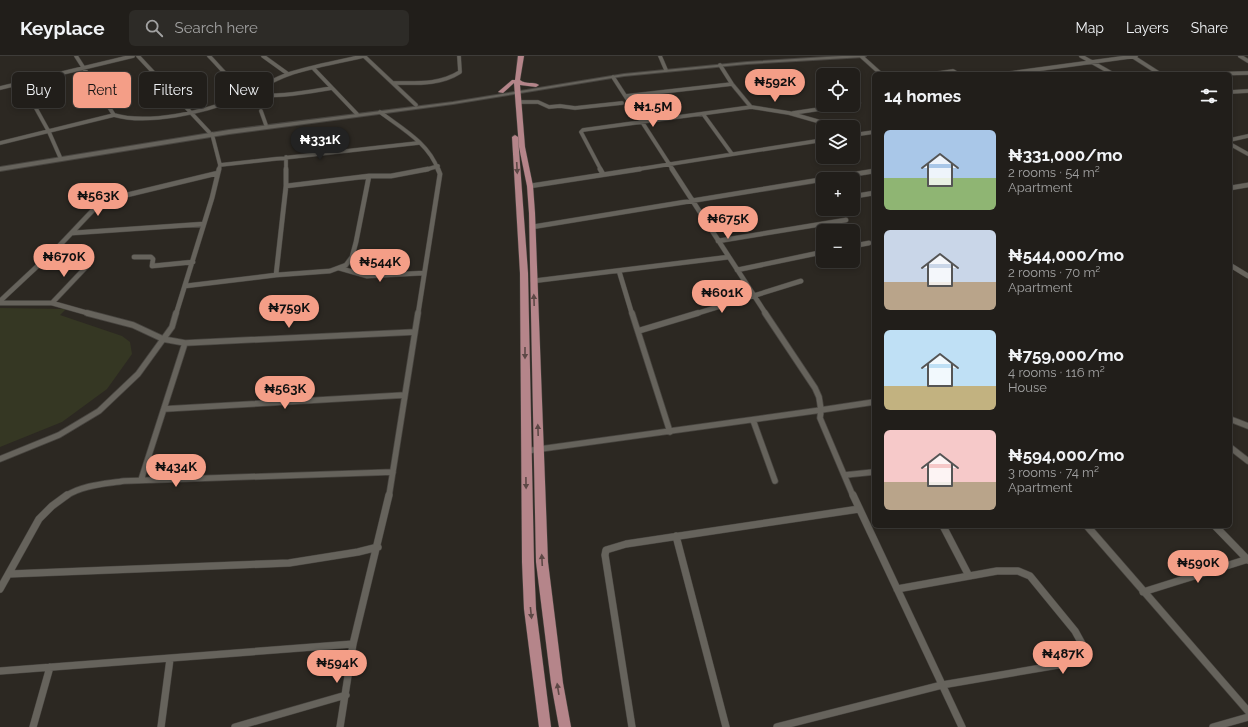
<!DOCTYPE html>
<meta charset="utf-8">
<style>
:root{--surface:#211e1a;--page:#2d2b27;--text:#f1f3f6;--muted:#a2a2a2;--line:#3e3c39;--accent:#f49e87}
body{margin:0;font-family:Raleway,sans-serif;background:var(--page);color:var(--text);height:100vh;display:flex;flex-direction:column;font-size:15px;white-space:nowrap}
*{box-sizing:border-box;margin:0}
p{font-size:13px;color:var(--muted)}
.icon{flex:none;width:22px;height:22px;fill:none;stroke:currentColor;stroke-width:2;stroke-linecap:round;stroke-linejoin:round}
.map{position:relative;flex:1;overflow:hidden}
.drawer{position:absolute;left:872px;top:16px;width:360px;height:456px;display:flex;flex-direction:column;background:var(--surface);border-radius:6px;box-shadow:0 2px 6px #0003,0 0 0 1px var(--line)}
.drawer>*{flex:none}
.guide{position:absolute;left:12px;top:16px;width:380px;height:36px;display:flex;gap:8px}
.tools{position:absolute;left:816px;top:12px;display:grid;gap:8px}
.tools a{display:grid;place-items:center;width:44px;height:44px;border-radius:6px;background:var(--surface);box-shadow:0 2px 6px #0003,0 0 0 1px var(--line);font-size:20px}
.price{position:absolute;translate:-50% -34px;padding:0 9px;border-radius:14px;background:var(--accent);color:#111;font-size:13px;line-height:26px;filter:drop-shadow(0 1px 2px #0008)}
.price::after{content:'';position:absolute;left:50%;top:24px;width:12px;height:9px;margin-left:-6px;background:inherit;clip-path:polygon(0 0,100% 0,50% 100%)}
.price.active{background:#222;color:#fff}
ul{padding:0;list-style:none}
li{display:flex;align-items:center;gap:12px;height:100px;padding:0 12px}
li span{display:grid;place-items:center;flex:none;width:112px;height:80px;border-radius:6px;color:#555}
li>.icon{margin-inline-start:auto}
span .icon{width:48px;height:48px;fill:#fffc;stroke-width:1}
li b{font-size:17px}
h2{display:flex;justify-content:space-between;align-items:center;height:48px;padding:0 12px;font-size:17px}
.tag{padding:0 14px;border-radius:6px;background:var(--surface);box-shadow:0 2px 6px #0003,0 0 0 1px var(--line);font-size:14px;line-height:36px}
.tag.active{background:var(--accent);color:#111}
header{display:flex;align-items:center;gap:24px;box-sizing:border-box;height:56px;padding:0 20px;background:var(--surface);border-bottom:1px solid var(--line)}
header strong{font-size:19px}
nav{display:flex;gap:22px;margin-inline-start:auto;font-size:14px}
.search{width:280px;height:36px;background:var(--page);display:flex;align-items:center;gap:10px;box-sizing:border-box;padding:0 14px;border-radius:6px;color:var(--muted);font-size:15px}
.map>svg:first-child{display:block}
</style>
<header>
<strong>Keyplace</strong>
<div class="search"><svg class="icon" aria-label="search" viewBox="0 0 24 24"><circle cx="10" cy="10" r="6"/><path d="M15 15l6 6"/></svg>Search here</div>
<nav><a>Map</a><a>Layers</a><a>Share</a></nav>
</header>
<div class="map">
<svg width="1248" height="671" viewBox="0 0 1248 671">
<rect width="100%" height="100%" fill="#2c2822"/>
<path fill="#353723" d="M 0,252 L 66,253 L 60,259 L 122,280 L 130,286 L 132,298 L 107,333 L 62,366 L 0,391 Z"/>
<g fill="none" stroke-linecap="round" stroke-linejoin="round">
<g stroke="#484540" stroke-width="4.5">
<path id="minor-far3" d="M 76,0 L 114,59 C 148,69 204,56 236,43 C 254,36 271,24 289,18 C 313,10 339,6 363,0
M 138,0 L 209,76
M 209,0 C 221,12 234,30 250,37 C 267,44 313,35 332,32
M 263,0 L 288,18
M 364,0 L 416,49
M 660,0 L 666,14
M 861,0 L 881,18
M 1081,0 L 1113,18
M 1132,0 L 1160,18
M 1240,0 L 1248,5
M 720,9 L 732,28 L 751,51 L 789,57 L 838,71
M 314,13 L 357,58
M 825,15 L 830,19
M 932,18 L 953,15 L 958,18
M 1004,18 L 1136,0
M 1210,18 L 1248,17
M 613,21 L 673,114
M 22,27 L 49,76 L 60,101
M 393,27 C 416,27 440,29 460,16 L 459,0
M 0,32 L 133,0
M 1230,36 L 1248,35
M 626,40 L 732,28
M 853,40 L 859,47 L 853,48
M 518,46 L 538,46 L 549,51 L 560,50 L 575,52 L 622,47
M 261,55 L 266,69
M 380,56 C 401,72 429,87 438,114
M 793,57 L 847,49
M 703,58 L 732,98
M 212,78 L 220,109 L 219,114
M 853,79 L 874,76
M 1230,84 L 1248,80
M 0,87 L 114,59
M 1230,88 L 1248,98
M 286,101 L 286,114
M 220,109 L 418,87
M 425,114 L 438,110
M 601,114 L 581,76 L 583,74 L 751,51
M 633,114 L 823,84"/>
</g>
<g stroke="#484540" stroke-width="5.5">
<path id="minor-far2" d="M 600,113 L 603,118
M 672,113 L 766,258
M 286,130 L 369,120 L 391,120 L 428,113
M 530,130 L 640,113
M 1230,132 L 1248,129
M 856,140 L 874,137
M 532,171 L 874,115
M 72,177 L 204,168
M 718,185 L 846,164
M 853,190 L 869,187
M 134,201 L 151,201 L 153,203 L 152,210 L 193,206
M 1230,209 L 1248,220
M 339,212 L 367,220 L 424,217
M 737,214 L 823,196
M 619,215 L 632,258
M 276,219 L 286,130 L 286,113
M 533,225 L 729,201
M 185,230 L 276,219 L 330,215 L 346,209 L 352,201 L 356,186 L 369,120
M 0,245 L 60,189 L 95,152 L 106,144 L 218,117
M 0,247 L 52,247 L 91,258
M 52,247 L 88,209
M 176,258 L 212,142 L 219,113
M 418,258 L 440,118 L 438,113
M 695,258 L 801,225"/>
</g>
<g stroke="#484540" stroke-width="7">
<path id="minor-far1" d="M 87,257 L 133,269 L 163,283 L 185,287 L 415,276
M 632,257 L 670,376
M 765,257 L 815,332 L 819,341 L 821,354 L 874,346
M 638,275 L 698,257
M 164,353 L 405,339
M 1230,363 L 1248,370
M 753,364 L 775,425
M 1230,391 L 1248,405
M 526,395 L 821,354 L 820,362 L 853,440
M 0,403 L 59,379 L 99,355 L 138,318 L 172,271 L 176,257
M 845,419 L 874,416
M 141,424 L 185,287
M 66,440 C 82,429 105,428 124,425 L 393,416
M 389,440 L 418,257"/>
</g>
<g stroke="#484540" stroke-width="8">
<path id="minor" d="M 853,439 L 962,671
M 943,470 L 969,520
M 1087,470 L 1248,655
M 1215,470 L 1248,504
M 676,480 L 726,671
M 9,518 L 289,507 L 358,496 L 378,491
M 0,533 L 39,463 L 52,450 L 67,439
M 1143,536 L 1248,503
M 0,615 L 353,588 L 389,439
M 33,671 L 50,611
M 161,671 L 170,603
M 235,671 L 346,639
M 340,671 L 353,588
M 632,671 L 605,499 L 606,494 L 626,488 L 859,453
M 777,671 L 942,629 L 1076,606 L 1083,602 L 1086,595 L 1075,575 L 1030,520 L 1018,515 L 997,515 L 897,533
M 1213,671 L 1248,661"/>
</g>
<g stroke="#484540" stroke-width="2">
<path id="secondary" d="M 842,0 L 866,0 L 864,1 L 747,8 L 624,20 L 453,48 L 229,78 L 0,115 L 0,111 L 229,74 L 453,46 L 624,18 L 747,6 Z"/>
</g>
<g stroke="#484540" stroke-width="1">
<path id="primary" d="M 518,0 L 524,0 L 520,24 C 526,29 533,25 539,29 L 536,31 L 520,29 L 525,91 L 533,130 L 535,157 L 548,506 L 563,627 L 571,671 L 559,671 L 551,627 L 536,506 L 529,157 L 527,130 L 519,91 L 514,27 L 503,37 L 498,36 L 512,24 L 515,24 Z
M 515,79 L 518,81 L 528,217 L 534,506 L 536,553 L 551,671 L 539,671 L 524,553 L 522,506 L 520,217 L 512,81 Z"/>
</g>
<use href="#minor-far3" stroke="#66635c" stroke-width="3.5"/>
<use href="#minor-far2" stroke="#66635c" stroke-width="4.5"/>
<use href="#minor-far1" stroke="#66635c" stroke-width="5.5"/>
<use href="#minor" stroke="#66635c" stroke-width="7"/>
<use href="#secondary" fill="#66635c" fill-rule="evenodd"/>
<use href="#primary" fill="#b5858a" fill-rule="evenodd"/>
</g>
<defs><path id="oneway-solid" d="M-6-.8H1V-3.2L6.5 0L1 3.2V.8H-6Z"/></defs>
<g fill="#5d4846">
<use href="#oneway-solid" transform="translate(517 112) rotate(87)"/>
<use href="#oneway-solid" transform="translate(534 244) rotate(-92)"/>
<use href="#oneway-solid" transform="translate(525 297) rotate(90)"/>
<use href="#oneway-solid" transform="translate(538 374) rotate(-92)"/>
<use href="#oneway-solid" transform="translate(526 427) rotate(89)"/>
<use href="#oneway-solid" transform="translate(542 504) rotate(-93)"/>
<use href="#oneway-solid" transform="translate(531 557) rotate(84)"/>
<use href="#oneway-solid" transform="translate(558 633) rotate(-99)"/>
</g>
</svg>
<div class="tools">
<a><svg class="icon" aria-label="locate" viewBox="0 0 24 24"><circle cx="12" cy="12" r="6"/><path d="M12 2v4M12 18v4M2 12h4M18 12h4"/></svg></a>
<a><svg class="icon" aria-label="layers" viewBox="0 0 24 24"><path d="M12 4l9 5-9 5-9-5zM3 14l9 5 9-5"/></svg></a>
<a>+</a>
<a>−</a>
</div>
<b class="price" style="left:775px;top:47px">₦592K</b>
<b class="price" style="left:653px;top:72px">₦1.5M</b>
<b class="price active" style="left:320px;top:105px">₦331K</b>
<b class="price" style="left:98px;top:161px">₦563K</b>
<b class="price" style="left:728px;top:184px">₦675K</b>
<b class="price" style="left:64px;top:222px">₦670K</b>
<b class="price" style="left:380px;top:227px">₦544K</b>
<b class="price" style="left:722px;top:258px">₦601K</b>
<b class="price" style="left:289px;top:273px">₦759K</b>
<b class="price" style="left:285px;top:354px">₦563K</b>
<b class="price" style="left:176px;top:432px">₦434K</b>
<b class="price" style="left:1198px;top:528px">₦590K</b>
<b class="price" style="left:1063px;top:619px">₦487K</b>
<b class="price" style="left:337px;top:628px">₦594K</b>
<div class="guide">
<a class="tag">Buy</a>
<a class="tag active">Rent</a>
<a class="tag">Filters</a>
<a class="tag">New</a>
</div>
<section class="drawer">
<h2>14 homes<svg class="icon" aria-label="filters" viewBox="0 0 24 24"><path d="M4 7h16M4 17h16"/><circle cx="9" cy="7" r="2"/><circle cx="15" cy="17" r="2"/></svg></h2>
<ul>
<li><span style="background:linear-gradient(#a9c7e8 60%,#8fb573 0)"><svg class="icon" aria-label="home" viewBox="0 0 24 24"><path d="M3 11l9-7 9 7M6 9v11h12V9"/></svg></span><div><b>₦331,000/mo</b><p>2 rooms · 54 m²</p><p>Apartment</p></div></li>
<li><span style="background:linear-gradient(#c9d6e8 65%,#b9a48a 0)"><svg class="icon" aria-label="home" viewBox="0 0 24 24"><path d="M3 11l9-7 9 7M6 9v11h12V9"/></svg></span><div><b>₦544,000/mo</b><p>2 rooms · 70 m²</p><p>Apartment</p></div></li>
<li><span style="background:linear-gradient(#bfe0f5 70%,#c2b280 0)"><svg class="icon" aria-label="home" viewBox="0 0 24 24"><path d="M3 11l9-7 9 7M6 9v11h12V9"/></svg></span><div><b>₦759,000/mo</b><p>4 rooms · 116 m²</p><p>House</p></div></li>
<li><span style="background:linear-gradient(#f6c9c9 65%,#b9a48a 0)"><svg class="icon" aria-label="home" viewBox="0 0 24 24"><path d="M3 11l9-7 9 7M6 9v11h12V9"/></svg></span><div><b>₦594,000/mo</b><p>3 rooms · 74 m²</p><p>Apartment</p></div></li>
</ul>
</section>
</div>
